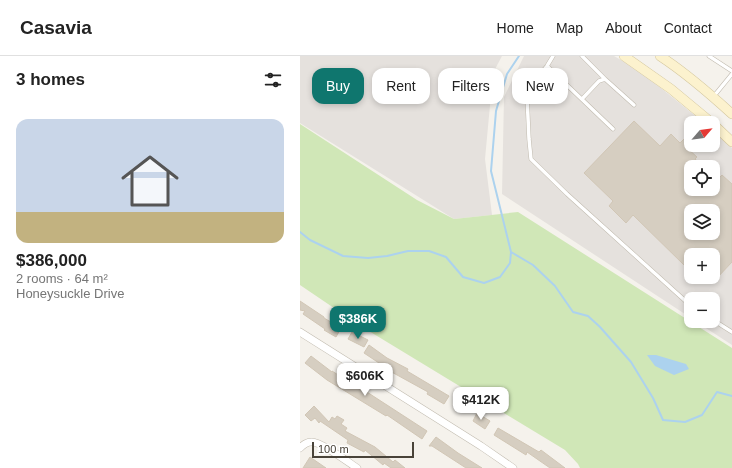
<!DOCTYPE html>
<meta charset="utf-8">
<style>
:root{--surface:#fff;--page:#f6f6f6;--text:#222;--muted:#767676;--line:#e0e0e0;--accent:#0f766e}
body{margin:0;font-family:Helvetica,sans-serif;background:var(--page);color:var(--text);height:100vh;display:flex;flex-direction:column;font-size:15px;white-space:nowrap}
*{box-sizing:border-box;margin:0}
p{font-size:13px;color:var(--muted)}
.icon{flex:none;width:22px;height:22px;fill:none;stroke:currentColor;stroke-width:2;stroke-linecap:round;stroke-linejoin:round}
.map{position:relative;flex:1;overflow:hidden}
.drawer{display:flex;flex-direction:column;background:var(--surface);width:300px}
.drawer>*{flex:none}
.top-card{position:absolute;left:12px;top:12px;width:360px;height:36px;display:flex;gap:8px}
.needle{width:26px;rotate:62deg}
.controls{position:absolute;left:384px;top:60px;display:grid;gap:8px}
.controls a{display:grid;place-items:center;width:36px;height:36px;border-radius:8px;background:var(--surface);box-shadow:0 2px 6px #0003;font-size:20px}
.scale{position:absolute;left:12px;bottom:10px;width:102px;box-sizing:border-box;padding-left:4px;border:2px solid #494339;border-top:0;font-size:11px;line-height:14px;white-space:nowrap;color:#494339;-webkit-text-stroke:3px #fff;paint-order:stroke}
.price{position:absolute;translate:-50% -34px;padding:0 9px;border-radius:8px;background:#fff;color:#222;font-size:13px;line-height:26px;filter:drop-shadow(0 1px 2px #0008)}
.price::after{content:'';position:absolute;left:50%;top:24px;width:12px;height:9px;margin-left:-6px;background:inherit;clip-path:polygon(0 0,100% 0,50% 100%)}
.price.on{background:var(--accent);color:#fff}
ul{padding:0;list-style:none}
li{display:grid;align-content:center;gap:8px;height:212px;padding:0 16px}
li span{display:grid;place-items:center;height:124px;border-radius:12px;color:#555}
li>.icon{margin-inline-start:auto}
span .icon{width:72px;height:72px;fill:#fffc;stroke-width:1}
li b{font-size:17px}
h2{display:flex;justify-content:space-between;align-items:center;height:48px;padding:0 16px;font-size:17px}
.chip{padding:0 14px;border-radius:12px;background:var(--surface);box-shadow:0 2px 6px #0003;font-size:14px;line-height:36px}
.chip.on{background:var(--accent);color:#fff}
header{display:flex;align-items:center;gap:24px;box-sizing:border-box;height:56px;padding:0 20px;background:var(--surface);border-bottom:1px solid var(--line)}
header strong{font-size:19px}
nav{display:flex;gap:22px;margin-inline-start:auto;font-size:14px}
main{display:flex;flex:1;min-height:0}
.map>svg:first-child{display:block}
</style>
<header>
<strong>Casavia</strong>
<nav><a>Home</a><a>Map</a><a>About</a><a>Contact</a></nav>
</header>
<main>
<section class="drawer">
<h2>3 homes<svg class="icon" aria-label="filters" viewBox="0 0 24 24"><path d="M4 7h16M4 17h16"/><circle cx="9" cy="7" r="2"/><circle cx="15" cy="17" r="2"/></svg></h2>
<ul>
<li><span style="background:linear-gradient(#c9d6e8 75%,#c2b280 0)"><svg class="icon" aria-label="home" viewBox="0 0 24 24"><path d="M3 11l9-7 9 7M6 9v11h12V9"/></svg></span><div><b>$386,000</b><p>2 rooms · 64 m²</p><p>Honeysuckle Drive</p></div></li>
</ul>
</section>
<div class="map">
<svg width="432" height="412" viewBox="0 0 432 412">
<rect width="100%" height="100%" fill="#f5f2ec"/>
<path fill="#e5e1dd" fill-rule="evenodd" d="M 0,0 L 202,0 L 193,17 L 185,103 L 192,159 L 154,163 L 0,67 Z
M 224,0 L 314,0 L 340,15 L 404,67 L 391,67 L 391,89 L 413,89 L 413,74 L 426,85 L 432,92 L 432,289 L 395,265 L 413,265 L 413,243 L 391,243 L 391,262 L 202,138 L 204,41 ZM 391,111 L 413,111 L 413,133 L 391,133 ZM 391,155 L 413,155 L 413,177 L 391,177 ZM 391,199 L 413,199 L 413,221 L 391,221 Z"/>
<path fill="#d0e7b7" d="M 0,68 L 117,144 L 154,163 L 218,156 L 432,292 L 432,412 L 280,412 L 278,408 L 265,394 L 59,269 L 0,229 Z"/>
<path fill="#acd2ee" d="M 347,299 L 356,299 L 386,308 L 389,313 L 374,319 L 355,310 Z"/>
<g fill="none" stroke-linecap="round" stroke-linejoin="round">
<path stroke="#acd2ee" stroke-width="2" d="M 0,176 L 10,184 L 43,200 L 68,202 L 87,200 L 108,195 L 129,195 L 146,201 L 163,221 L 184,227 L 200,221 L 210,207 L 211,196 L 233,209 L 255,230 L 273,256 L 288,260 L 300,271 L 331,306 L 353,342 L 363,364 L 385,366 L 402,359 L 417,336 L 432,340
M 211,196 L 191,115 L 196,55 L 207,18 L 219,0"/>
</g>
<path fill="#d6cec1" stroke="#d1c6b5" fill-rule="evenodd" d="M 334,65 L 360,90 L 371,78 L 380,87 L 384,83 L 390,89 L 387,92 L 397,101 L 395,103 L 404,111 L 391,111 L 391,133 L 413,133 L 413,120 L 417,124 L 422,119 L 432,128 L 432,206 L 416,223 L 413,221 L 413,199 L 391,199 L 391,202 L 384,209 L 333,159 L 326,167 L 309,150 L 313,145 L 284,117 ZM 391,155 L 413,155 L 413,177 L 391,177 Z
M 0,245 L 24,261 L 24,262 L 41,272 L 36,281 L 24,274 L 25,273 L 3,258 L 5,255 L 0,254 Z
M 52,276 L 68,284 L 64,291 L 48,283 Z
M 69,289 L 87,302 L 108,313 L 107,315 L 149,340 L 144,348 L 127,338 L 128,336 L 88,314 L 88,313 L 64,297 Z
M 11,300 L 32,316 L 32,315 L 52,328 L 53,327 L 127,375 L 122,383 L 87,359 L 86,360 L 27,324 L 5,307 Z
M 14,350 L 29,366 L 32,361 L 35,363 L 37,360 L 44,364 L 41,368 L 47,372 L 45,375 L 75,391 L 93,406 L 95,404 L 105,412 L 91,412 L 84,407 L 83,409 L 65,394 L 64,396 L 47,387 L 48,384 L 20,365 L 19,367 L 15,362 L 11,365 L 5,359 Z
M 177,357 L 190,365 L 185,373 L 173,365 Z
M 198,372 L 239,396 L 241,394 L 265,412 L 250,412 L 227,396 L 226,399 L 194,379 Z
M 136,381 L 158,397 L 182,412 L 166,412 L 132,390 L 129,390 Z
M 10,401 L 26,412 L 3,412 Z"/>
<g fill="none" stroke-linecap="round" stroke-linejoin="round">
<g stroke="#c0baae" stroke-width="4.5">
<path id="service" d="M 253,0 L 247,10 L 234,26 L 227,40 L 229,83 L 231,103 L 267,138 L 391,250
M 282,0 L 305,23
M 409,0 L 432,15
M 247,10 L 313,73
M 414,40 L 432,18
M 282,43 L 299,25 L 305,23 L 334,49
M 413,264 L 432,276"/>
</g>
<g stroke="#c0baae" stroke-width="8">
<path id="minor" d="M 0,276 L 181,390 L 213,412
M 0,392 C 3,389 6,386 11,386 C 20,385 48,406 57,412"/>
</g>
<g stroke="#d3c69d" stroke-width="10">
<path id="secondary" d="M 324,0 L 371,33 L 412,67
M 360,0 C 386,17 409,37 432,58
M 413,68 L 432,86"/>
</g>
<use href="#service" stroke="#fff" stroke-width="3.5"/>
<use href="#minor" stroke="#fff" stroke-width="7"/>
<use href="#secondary" stroke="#fcf2ce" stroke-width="9"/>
</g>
</svg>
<div class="controls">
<a><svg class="needle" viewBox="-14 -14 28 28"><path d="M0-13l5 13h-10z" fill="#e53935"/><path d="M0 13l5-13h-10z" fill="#767676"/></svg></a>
<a><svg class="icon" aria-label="locate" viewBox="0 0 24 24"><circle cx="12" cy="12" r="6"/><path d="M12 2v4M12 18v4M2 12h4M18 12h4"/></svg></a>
<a><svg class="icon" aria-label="layers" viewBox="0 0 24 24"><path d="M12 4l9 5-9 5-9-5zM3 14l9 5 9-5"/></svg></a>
<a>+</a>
<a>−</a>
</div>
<div class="scale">100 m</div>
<b class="price on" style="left:58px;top:284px">$386K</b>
<b class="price" style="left:65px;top:341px">$606K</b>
<b class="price" style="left:181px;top:365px">$412K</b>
<div class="top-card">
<a class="chip on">Buy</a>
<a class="chip">Rent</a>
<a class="chip">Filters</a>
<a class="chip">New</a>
</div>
</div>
</main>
